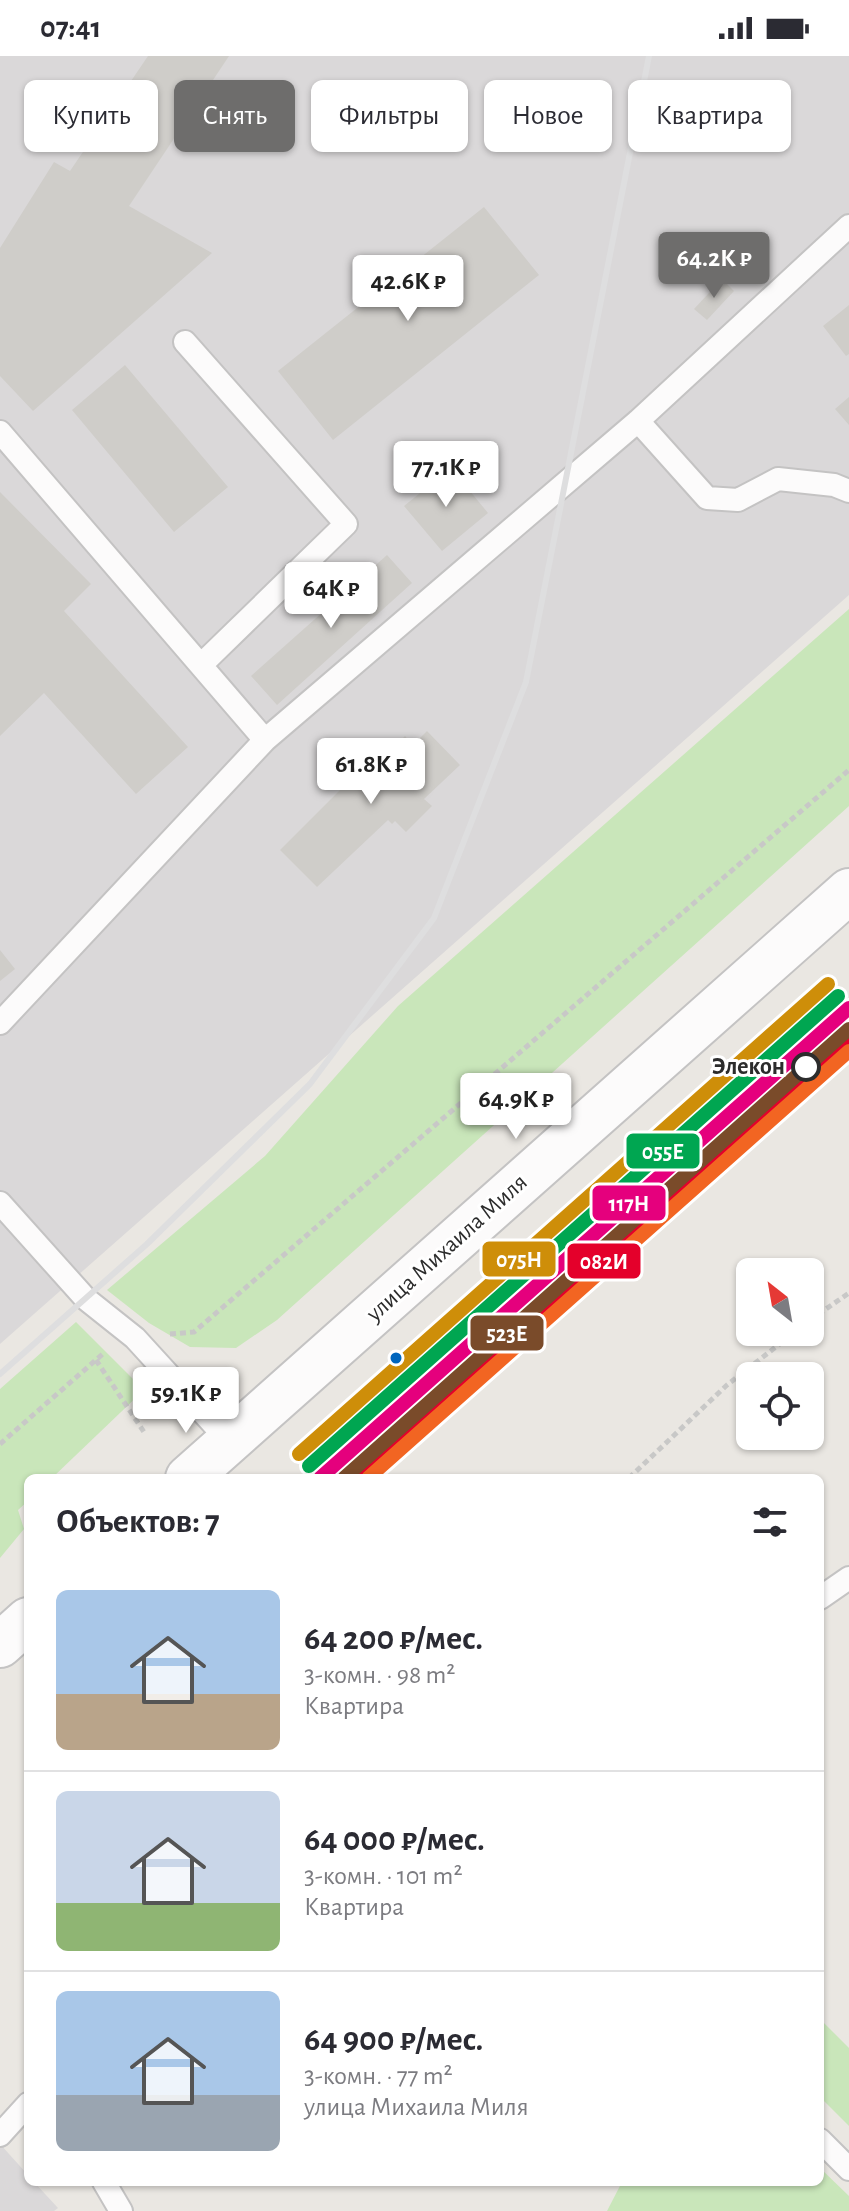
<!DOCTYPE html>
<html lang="ru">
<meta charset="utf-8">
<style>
:root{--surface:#fff;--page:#f7f7f7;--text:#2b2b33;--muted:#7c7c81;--line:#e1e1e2;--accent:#6e6d6c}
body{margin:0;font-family:"Alegreya Sans",sans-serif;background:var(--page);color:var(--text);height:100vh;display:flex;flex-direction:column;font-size:30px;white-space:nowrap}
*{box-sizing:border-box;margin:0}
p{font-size:26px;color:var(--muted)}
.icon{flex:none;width:44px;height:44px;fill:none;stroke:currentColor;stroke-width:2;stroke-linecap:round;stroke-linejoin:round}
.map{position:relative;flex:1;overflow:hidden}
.side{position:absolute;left:24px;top:1418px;width:800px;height:712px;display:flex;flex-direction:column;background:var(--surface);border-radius:12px;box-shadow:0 2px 6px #0004}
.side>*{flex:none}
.top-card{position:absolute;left:24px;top:24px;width:802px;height:72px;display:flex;gap:16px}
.needle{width:52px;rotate:329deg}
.tools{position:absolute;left:736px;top:1202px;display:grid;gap:16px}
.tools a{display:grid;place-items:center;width:88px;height:88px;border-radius:12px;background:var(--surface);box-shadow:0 2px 6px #0004;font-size:40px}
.price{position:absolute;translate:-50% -68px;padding:0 18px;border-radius:8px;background:#fff;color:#222;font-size:26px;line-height:52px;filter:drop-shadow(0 2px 4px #0008)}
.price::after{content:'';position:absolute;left:50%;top:48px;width:24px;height:18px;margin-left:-12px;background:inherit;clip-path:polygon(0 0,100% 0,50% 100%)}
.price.selected{background:var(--accent);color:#fff}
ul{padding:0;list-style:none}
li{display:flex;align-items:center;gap:24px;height:200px;padding:0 32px}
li+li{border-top:2px solid var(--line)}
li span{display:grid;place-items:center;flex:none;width:224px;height:160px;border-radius:12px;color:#555}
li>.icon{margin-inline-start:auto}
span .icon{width:96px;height:96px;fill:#fffc;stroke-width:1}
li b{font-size:34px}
h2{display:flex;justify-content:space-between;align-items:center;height:96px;padding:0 32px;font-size:34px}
.tag{padding:0 28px;border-radius:12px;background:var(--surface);box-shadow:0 2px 6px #0004;font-size:28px;line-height:72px}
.tag.selected{background:var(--accent);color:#fff}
.status{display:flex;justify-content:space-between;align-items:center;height:56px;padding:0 40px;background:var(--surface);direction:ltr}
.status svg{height:22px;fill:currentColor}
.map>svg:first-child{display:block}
</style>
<div class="status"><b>07:41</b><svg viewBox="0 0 49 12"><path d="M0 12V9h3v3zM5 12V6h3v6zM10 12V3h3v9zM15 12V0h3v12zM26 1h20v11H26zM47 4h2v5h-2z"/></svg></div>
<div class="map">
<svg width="849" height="2155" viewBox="0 0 849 2155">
<rect width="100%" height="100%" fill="#eae7e2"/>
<path fill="#dad8d9" d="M 0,0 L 849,0 L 849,539 L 0,1288 Z
M 0,2088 L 28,2119 L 28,2126 L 34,2126 L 58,2152 L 54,2155 L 0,2155 Z"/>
<path fill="#c9e6ba" d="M 849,553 L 849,750 L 277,1264 L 236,1292 L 190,1291 L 149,1267 L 107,1234 L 265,1100 L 398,950 Z
M 76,1266 L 144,1334 L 52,1422 L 28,1422 L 28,1445 L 18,1454 L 24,1473 L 0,1502 L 0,1333 Z
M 820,1963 L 849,1992 L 849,2070 L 820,2041 Z
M 820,2112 L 849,2140 L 849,2155 L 607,2155 L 622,2126 L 820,2126 Z"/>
<path fill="#cfcdc9" d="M 148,0 L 229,0 L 129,150 L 212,197 L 33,355 L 0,320 L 0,192 L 54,106 L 70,115 Z
M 484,151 L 539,219 L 333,384 L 278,315 Z
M 722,223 L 734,235 L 707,264 L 694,253 Z
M 849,249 L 849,298 L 846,300 L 823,270 Z
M 125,309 L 228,431 L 174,476 L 72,354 Z
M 849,341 L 849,369 L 835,353 Z
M 451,412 L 488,457 L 442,495 L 404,450 Z
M 0,436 L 91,528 L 64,555 L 188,691 L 136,738 L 44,637 L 0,680 Z
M 387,499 L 412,527 L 277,649 L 251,620 Z
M 427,675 L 460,709 L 424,743 L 432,750 L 406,776 L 395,765 L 392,768 L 388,764 L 317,831 L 280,794 L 368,706 L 374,712 L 405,680 L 413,689 Z
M 0,894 L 15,913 L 0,925 Z"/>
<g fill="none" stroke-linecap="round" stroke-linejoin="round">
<g stroke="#c4c3c3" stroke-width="26">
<path id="lane" d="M 185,286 L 346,468 L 201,609
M 638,365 L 707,442 L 738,444 L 778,423 L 834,429 L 849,435
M 0,376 L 265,684 L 0,967
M 265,684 L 638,365 L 849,170
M 0,1147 L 86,1243 L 135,1282 L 229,1385
M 820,1542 L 849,1522
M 0,2079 L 28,2048
M 820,2084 L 849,2113
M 104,2126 L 121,2155"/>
</g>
<g stroke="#c4c3c3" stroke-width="48">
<path id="secondary" d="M 188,1422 L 849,835
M 0,1589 L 28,1564"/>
</g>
<path stroke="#c8c8c7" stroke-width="5" stroke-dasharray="6 4" stroke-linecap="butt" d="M 810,1264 L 849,1237
M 170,1278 L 194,1276 L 849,714
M 96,1304 L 144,1376
M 0,1388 L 105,1296
M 629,1422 L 727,1329 L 795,1276"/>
<use href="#lane" stroke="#fcfbfb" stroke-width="22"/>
<use href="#secondary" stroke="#fcfbfb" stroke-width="44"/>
<path stroke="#dededf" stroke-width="6" d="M 0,1318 L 147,1188 L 310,1028 L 434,862 L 526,626 L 649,0"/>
<g stroke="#fff" stroke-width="20">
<path id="rail-1" d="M 359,1422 L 849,988"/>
</g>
<g stroke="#fff" stroke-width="20">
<path id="rail-2" d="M 320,1422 L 849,952"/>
</g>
<g stroke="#fff" stroke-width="20">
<path id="rail-3" d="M 344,1422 L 849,973"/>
</g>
<g stroke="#fff" stroke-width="20">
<path id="rail-4" d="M 309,1410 L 838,940"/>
</g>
<g stroke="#fff" stroke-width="20">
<path id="rail-5" d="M 368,1422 L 849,995"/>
</g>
<g stroke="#fff" stroke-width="20">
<path id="rail-6" d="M 299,1398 L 828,928"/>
</g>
<use href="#rail-1" stroke="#e4002b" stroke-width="14"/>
<use href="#rail-2" stroke="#e5007d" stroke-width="14"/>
<use href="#rail-3" stroke="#7a4b2a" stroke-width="14"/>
<use href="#rail-4" stroke="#00a651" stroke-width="14"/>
<use href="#rail-5" stroke="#f26522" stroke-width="14"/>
<use href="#rail-6" stroke="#ce8e09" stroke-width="14"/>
</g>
<circle fill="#fff" stroke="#2c2c2c" stroke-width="4" cx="806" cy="1011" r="13"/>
<circle fill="#0065bd" stroke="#fff" stroke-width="3" cx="396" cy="1302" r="7"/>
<g text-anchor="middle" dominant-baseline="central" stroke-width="6" stroke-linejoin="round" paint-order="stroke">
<g font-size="24" font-weight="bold" fill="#2c2c2c" stroke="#fff" text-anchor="end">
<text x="785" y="1011">Элекон</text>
</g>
<g font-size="24" fill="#2c2c2c" stroke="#fff">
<text transform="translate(447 1192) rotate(-42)">улица Михаила Миля</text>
</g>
</g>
<g stroke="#fff" stroke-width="3">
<rect x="625" y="1076" width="76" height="38" rx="8" fill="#00a651"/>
<rect x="591" y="1128" width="76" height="38" rx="8" fill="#e5007d"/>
<rect x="481" y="1184" width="76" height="38" rx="8" fill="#ce8e09"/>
<rect x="566" y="1186" width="76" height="38" rx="8" fill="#e4002b"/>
<rect x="469" y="1258" width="76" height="38" rx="8" fill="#7a4b2a"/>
</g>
<g font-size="22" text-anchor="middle" font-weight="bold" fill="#fff">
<text x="663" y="1103">055Е</text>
<text x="629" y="1155">117Н</text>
<text x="519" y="1211">075Н</text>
<text x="604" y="1213">082И</text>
<text x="507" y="1285">523Е</text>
</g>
</svg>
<div class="tools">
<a><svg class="needle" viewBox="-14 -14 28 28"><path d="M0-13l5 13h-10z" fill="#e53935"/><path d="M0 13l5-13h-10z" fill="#7c7c81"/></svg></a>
<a><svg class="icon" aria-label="locate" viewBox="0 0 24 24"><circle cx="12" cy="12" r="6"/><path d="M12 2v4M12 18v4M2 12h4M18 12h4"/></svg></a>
</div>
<b class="price selected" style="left:714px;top:244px">64.2K ₽</b>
<b class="price" style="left:408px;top:267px">42.6K ₽</b>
<b class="price" style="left:446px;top:453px">77.1K ₽</b>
<b class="price" style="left:331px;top:574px">64K ₽</b>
<b class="price" style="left:371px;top:750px">61.8K ₽</b>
<b class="price" style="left:516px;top:1085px">64.9K ₽</b>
<b class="price" style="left:186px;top:1379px">59.1K ₽</b>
<div class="top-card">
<a class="tag">Купить</a>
<a class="tag selected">Снять</a>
<a class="tag">Фильтры</a>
<a class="tag">Новое</a>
<a class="tag">Квартира</a>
</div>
<section class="side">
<h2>Объектов: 7<svg class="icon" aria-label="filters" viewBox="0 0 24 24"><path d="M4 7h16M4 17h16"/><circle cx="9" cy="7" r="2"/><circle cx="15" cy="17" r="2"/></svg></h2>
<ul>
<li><span style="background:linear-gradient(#a9c7e8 65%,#b9a48a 0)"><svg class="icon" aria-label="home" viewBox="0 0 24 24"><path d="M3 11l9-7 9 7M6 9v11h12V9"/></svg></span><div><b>64 200 ₽/мес.</b><p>3-комн. · 98 m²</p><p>Квартира</p></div></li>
<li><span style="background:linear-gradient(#c9d6e8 70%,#8fb573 0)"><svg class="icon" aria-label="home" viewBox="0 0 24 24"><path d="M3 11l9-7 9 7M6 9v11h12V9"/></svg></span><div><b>64 000 ₽/мес.</b><p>3-комн. · 101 m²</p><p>Квартира</p></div></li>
<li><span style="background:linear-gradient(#a9c7e8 65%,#9aa5b1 0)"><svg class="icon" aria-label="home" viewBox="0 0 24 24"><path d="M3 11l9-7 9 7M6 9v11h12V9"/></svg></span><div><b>64 900 ₽/мес.</b><p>3-комн. · 77 m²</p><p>улица Михаила Миля</p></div></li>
</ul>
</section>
</div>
